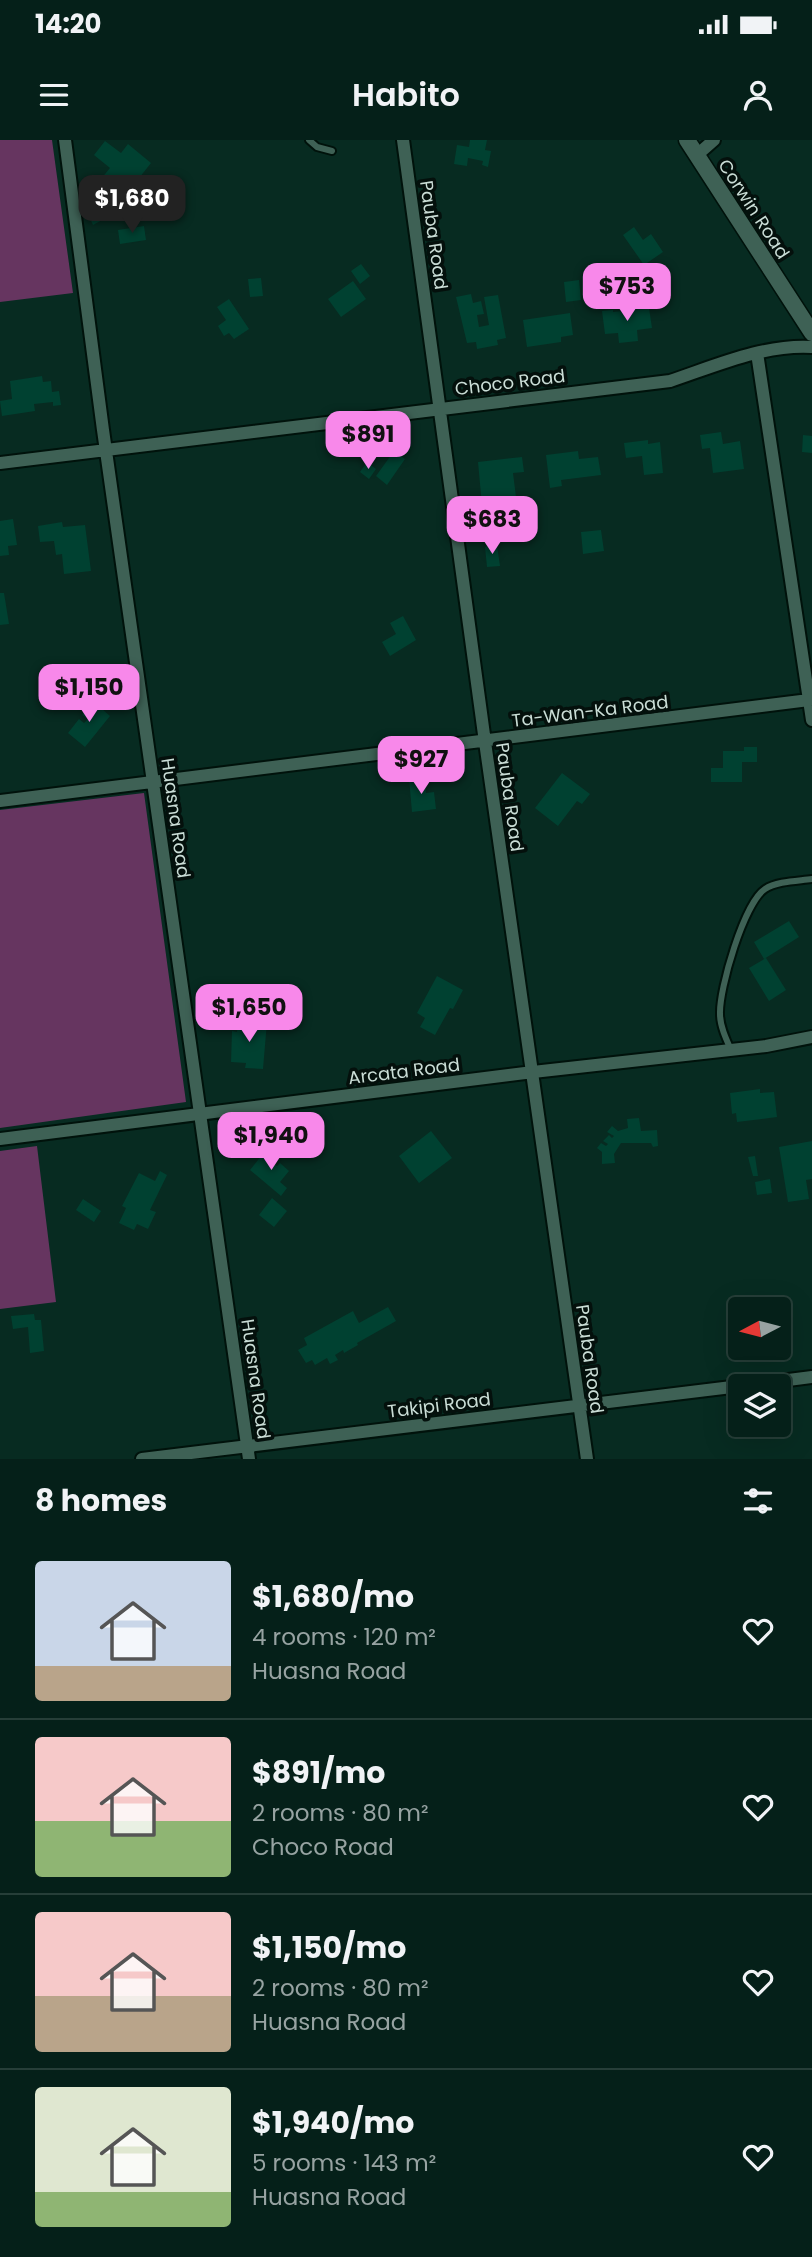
<!DOCTYPE html>
<meta charset="utf-8">
<style>
:root{--surface:#052019;--page:#132d26;--text:#f1f3f6;--muted:#97a3a2;--line:#263e38;--accent:#f888ea}
body{margin:0;font-family:Poppins,sans-serif;background:var(--page);color:var(--text);height:100vh;display:flex;flex-direction:column;font-size:26px;white-space:nowrap}
*{box-sizing:border-box;margin:0}
p{font-size:23px;color:var(--muted)}
.icon{flex:none;width:38px;height:38px;fill:none;stroke:currentColor;stroke-width:2;stroke-linecap:round;stroke-linejoin:round}
.map{position:relative;height:1319px;overflow:hidden}
.side{display:flex;flex-direction:column;background:var(--surface);flex:1}
.side>*{flex:none}
.needle{width:46px;rotate:263deg}
.controls{position:absolute;left:728px;top:1157px;display:grid;gap:14px}
.controls a{display:grid;place-items:center;width:63px;height:63px;border-radius:7px;background:var(--surface);box-shadow:0 7px 28px #0002,0 0 0 2px var(--line);font-size:35px}
.price{position:absolute;translate:-50% -60px;padding:0 16px;border-radius:14px;background:var(--accent);color:#111;font-size:23px;line-height:46px;filter:drop-shadow(0 2px 4px #0008)}
.price::after{content:'';position:absolute;left:50%;top:42px;width:21px;height:16px;margin-left:-10px;background:inherit;clip-path:polygon(0 0,100% 0,50% 100%)}
.price.on{background:#222;color:#fff}
ul{padding:0;list-style:none}
li{display:flex;align-items:center;gap:21px;height:175px;padding:0 35px}
li+li{border-top:2px solid var(--line)}
li span{display:grid;place-items:center;flex:none;width:196px;height:140px;border-radius:7px;color:#555}
li>.icon{margin-inline-start:auto}
span .icon{width:84px;height:84px;fill:#fffc;stroke-width:1}
li b{font-size:30px}
h2{display:flex;justify-content:space-between;align-items:center;height:84px;padding:0 35px;font-size:30px}
.status{display:flex;justify-content:space-between;align-items:center;height:49px;padding:0 35px;background:var(--surface);direction:ltr}
.status svg{height:19px;fill:currentColor}
header{display:flex;justify-content:space-between;align-items:center;height:91px;padding:0 35px;background:var(--surface);font-size:32px;font-weight:600}
.map>svg:first-child{display:block}
</style>
<div class="status"><b>14:20</b><svg viewBox="0 0 49 12"><path d="M0 12V9h3v3zM5 12V6h3v6zM10 12V3h3v9zM15 12V0h3v12zM26 1h20v11H26zM47 4h2v5h-2z"/></svg></div>
<header><svg class="icon" aria-label="menu" viewBox="0 0 24 24"><path d="M4 6h16M4 12h16M4 18h16"/></svg>Habito<svg class="icon" aria-label="person" viewBox="0 0 24 24"><circle cx="12" cy="8" r="4"/><path d="M4 21q1-7 8-7t8 7"/></svg></header>
<div class="map">
<svg width="812" height="1319" viewBox="0 0 812 1319">
<rect width="100%" height="100%" fill="#072b21"/>
<path fill="#663560" d="M 0,0 L 52,0 L 73,153 L 0,162 Z
M 144,653 L 186,962 L 0,988 L 0,670 Z
M 37,1006 L 56,1162 L 0,1169 L 0,1011 Z"/>
<path fill="#004131" d="M 470,0 L 487,0 L 485,10 L 491,11 L 488,27 L 482,25 L 483,21 L 468,18 L 467,26 L 454,24 L 457,5 L 469,7 Z
M 105,1 L 121,13 L 128,4 L 151,23 L 132,47 L 127,44 L 113,62 L 100,52 L 105,44 L 100,40 L 110,28 L 94,15 Z
M 111,65 L 115,73 L 93,85 L 89,76 Z
M 144,86 L 146,100 L 120,104 L 118,90 Z
M 634,87 L 643,100 L 651,94 L 663,112 L 644,125 L 623,95 Z
M 361,124 L 370,136 L 360,144 L 351,131 Z
M 261,138 L 263,156 L 250,157 L 248,139 Z
M 579,140 L 581,160 L 566,162 L 564,142 Z
M 353,141 L 366,159 L 341,177 L 328,159 Z
M 471,154 L 473,163 L 481,161 L 484,174 L 477,175 L 479,187 L 489,185 L 484,157 L 498,155 L 506,198 L 497,200 L 498,205 L 477,209 L 476,202 L 467,203 L 456,157 Z
M 229,159 L 249,189 L 234,199 L 229,193 L 224,196 L 218,186 L 226,180 L 217,167 Z
M 649,168 L 652,188 L 637,190 L 638,201 L 619,203 L 618,193 L 605,194 L 602,171 L 613,170 L 613,172 Z
M 570,173 L 573,195 L 561,197 L 561,202 L 527,207 L 523,180 Z
M 42,236 L 43,242 L 51,241 L 52,252 L 59,251 L 61,265 L 53,266 L 53,262 L 34,264 L 35,271 L 2,276 L 0,261 L 12,259 L 10,241 Z
M 721,292 L 723,304 L 740,301 L 744,329 L 713,333 L 710,308 L 702,309 L 700,295 Z
M 803,295 L 812,296 L 812,313 L 802,312 Z
M 648,300 L 648,304 L 660,302 L 663,333 L 644,335 L 642,316 L 626,318 L 624,303 Z
M 394,311 L 405,319 L 387,345 L 376,336 Z
M 578,311 L 579,319 L 598,317 L 601,335 L 561,340 L 562,346 L 550,348 L 546,315 Z
M 522,317 L 524,332 L 513,333 L 516,357 L 495,359 L 495,364 L 482,365 L 478,322 Z
M 367,322 L 376,329 L 369,339 L 360,332 Z
M 13,379 L 17,405 L 8,406 L 9,415 L 0,416 L 0,381 Z
M 62,382 L 63,387 L 85,385 L 91,431 L 64,434 L 62,414 L 56,415 L 54,401 L 40,402 L 38,386 Z
M 601,390 L 604,411 L 583,414 L 581,392 Z
M 497,405 L 500,426 L 487,427 L 485,407 Z
M 0,453 L 4,453 L 9,484 L 0,485 Z
M 403,476 L 416,500 L 390,516 L 382,502 L 396,494 L 390,483 Z
M 93,561 L 110,576 L 85,607 L 68,593 L 79,579 L 84,583 L 88,579 L 82,575 Z
M 744,607 L 757,607 L 757,622 L 742,622 L 742,642 L 711,642 L 711,628 L 723,628 L 723,611 L 744,611 Z
M 562,633 L 590,654 L 582,664 L 577,661 L 558,686 L 535,668 Z
M 425,637 L 426,653 L 434,652 L 436,669 L 412,672 L 409,638 Z
M 789,781 L 799,797 L 764,819 L 754,802 Z
M 766,818 L 786,850 L 769,861 L 749,828 Z
M 437,836 L 463,850 L 453,869 L 450,868 L 435,895 L 420,887 L 425,878 L 417,873 Z
M 238,879 L 267,882 L 263,929 L 245,928 L 246,923 L 231,922 L 232,891 L 237,892 Z
M 760,949 L 760,953 L 774,952 L 777,977 L 737,982 L 736,973 L 732,974 L 730,953 Z
M 639,978 L 641,991 L 657,990 L 658,1006 L 653,1007 L 651,1003 L 621,1003 L 614,1014 L 615,1023 L 602,1024 L 602,1012 L 597,1008 L 601,1003 L 606,1006 L 608,1004 L 603,1001 L 609,995 L 612,998 L 614,996 L 607,992 L 612,986 L 618,991 L 628,988 L 627,979 Z
M 431,991 L 452,1018 L 419,1043 L 399,1016 Z
M 812,1001 L 812,1039 L 806,1040 L 809,1059 L 788,1062 L 779,1007 Z
M 266,1010 L 277,1020 L 274,1024 L 277,1026 L 280,1023 L 289,1031 L 280,1042 L 287,1048 L 281,1056 L 250,1030 Z
M 755,1016 L 758,1036 L 753,1036 L 748,1017 Z
M 160,1031 L 167,1035 L 150,1070 L 156,1072 L 148,1089 L 137,1084 L 134,1090 L 119,1083 L 126,1068 L 122,1066 L 139,1033 L 155,1041 Z
M 770,1039 L 772,1053 L 757,1055 L 755,1042 Z
M 272,1058 L 287,1071 L 274,1087 L 259,1075 Z
M 83,1059 L 101,1071 L 94,1082 L 76,1070 Z
M 388,1167 L 396,1181 L 357,1203 L 358,1205 L 344,1213 L 343,1210 L 335,1215 L 338,1220 L 330,1224 L 327,1218 L 315,1225 L 312,1220 L 306,1223 L 298,1210 L 307,1205 L 304,1198 L 353,1171 L 359,1183 Z
M 34,1174 L 35,1180 L 41,1180 L 44,1211 L 30,1213 L 28,1187 L 13,1189 L 11,1176 Z"/>
<g fill="none" stroke-linecap="round" stroke-linejoin="round">
<g stroke="#00120b" stroke-width="10">
<path id="lane" d="M 309,0 L 317,7 L 332,11
M 731,910 C 726,899 720,886 720,874 C 719,849 744,763 765,749 C 777,741 798,741 812,739"/>
</g>
<g stroke="#00120b" stroke-width="16">
<path id="street" d="M 65,0 L 103,290 L 249,1319
M 403,0 L 485,602 L 587,1319
M 697,15 L 714,0
M 757,213 L 812,580
M 0,323 L 670,241 C 715,226 764,204 812,207
M 0,661 L 809,560
M 0,999 L 533,932 L 766,906 L 812,897
M 741,1246 L 812,1237
M 142,1319 L 740,1246"/>
</g>
<g stroke="#00120b" stroke-width="19">
<path id="secondary" d="M 687,0 L 812,193"/>
</g>
<use href="#lane" stroke="#3e6155" stroke-width="6"/>
<use href="#street" stroke="#3e6155" stroke-width="12"/>
<use href="#secondary" stroke="#3e6155" stroke-width="16"/>
</g>
<g text-anchor="middle" dominant-baseline="central" stroke-width="7" stroke-linejoin="round" paint-order="stroke">
<g font-size="18" fill="#caddd6" stroke="#04100c">
<text transform="translate(754 69) rotate(57)">Corwin Road</text>
<text transform="translate(434 95) rotate(82)">Pauba Road</text>
<text transform="translate(510 242) rotate(-7)">Choco Road</text>
<text transform="translate(590 571) rotate(-7)">Ta-Wan-Ka Road</text>
<text transform="translate(510 657) rotate(82)">Pauba Road</text>
<text transform="translate(176 678) rotate(82)">Huasna Road</text>
<text transform="translate(404 931) rotate(-7)">Arcata Road</text>
<text transform="translate(590 1219) rotate(82)">Pauba Road</text>
<text transform="translate(256 1239) rotate(82)">Huasna Road</text>
<text transform="translate(439 1265) rotate(-7)">Takipi Road</text>
</g>
</g>
</svg>
<div class="controls">
<a><svg class="needle" viewBox="-14 -14 28 28"><path d="M0-13l5 13h-10z" fill="#e53935"/><path d="M0 13l5-13h-10z" fill="#97a3a2"/></svg></a>
<a><svg class="icon" aria-label="layers" viewBox="0 0 24 24"><path d="M12 4l9 5-9 5-9-5zM3 14l9 5 9-5"/></svg></a>
</div>
<b class="price on" style="left:132px;top:95px">$1,680</b>
<b class="price" style="left:627px;top:183px">$753</b>
<b class="price" style="left:368px;top:331px">$891</b>
<b class="price" style="left:492px;top:416px">$683</b>
<b class="price" style="left:89px;top:584px">$1,150</b>
<b class="price" style="left:421px;top:656px">$927</b>
<b class="price" style="left:249px;top:904px">$1,650</b>
<b class="price" style="left:271px;top:1032px">$1,940</b>
</div>
<section class="side">
<h2>8 homes<svg class="icon" aria-label="filters" viewBox="0 0 24 24"><path d="M4 7h16M4 17h16"/><circle cx="9" cy="7" r="2"/><circle cx="15" cy="17" r="2"/></svg></h2>
<ul>
<li><span style="background:linear-gradient(#c9d6e8 75%,#b9a48a 0)"><svg class="icon" aria-label="home" viewBox="0 0 24 24"><path d="M3 11l9-7 9 7M6 9v11h12V9"/></svg></span><div><b>$1,680/mo</b><p>4 rooms · 120 m²</p><p>Huasna Road</p></div><svg class="icon" aria-label="heart" viewBox="0 0 24 24"><path d="M12 20l-8-8c-3-5 5-10 8-4 3-6 11-1 8 4z"/></svg></li>
<li><span style="background:linear-gradient(#f6c9c9 60%,#8fb573 0)"><svg class="icon" aria-label="home" viewBox="0 0 24 24"><path d="M3 11l9-7 9 7M6 9v11h12V9"/></svg></span><div><b>$891/mo</b><p>2 rooms · 80 m²</p><p>Choco Road</p></div><svg class="icon" aria-label="heart" viewBox="0 0 24 24"><path d="M12 20l-8-8c-3-5 5-10 8-4 3-6 11-1 8 4z"/></svg></li>
<li><span style="background:linear-gradient(#f6c9c9 60%,#b9a48a 0)"><svg class="icon" aria-label="home" viewBox="0 0 24 24"><path d="M3 11l9-7 9 7M6 9v11h12V9"/></svg></span><div><b>$1,150/mo</b><p>2 rooms · 80 m²</p><p>Huasna Road</p></div><svg class="icon" aria-label="heart" viewBox="0 0 24 24"><path d="M12 20l-8-8c-3-5 5-10 8-4 3-6 11-1 8 4z"/></svg></li>
<li><span style="background:linear-gradient(#dfe7d0 75%,#8fb573 0)"><svg class="icon" aria-label="home" viewBox="0 0 24 24"><path d="M3 11l9-7 9 7M6 9v11h12V9"/></svg></span><div><b>$1,940/mo</b><p>5 rooms · 143 m²</p><p>Huasna Road</p></div><svg class="icon" aria-label="heart" viewBox="0 0 24 24"><path d="M12 20l-8-8c-3-5 5-10 8-4 3-6 11-1 8 4z"/></svg></li>
</ul>
</section>
